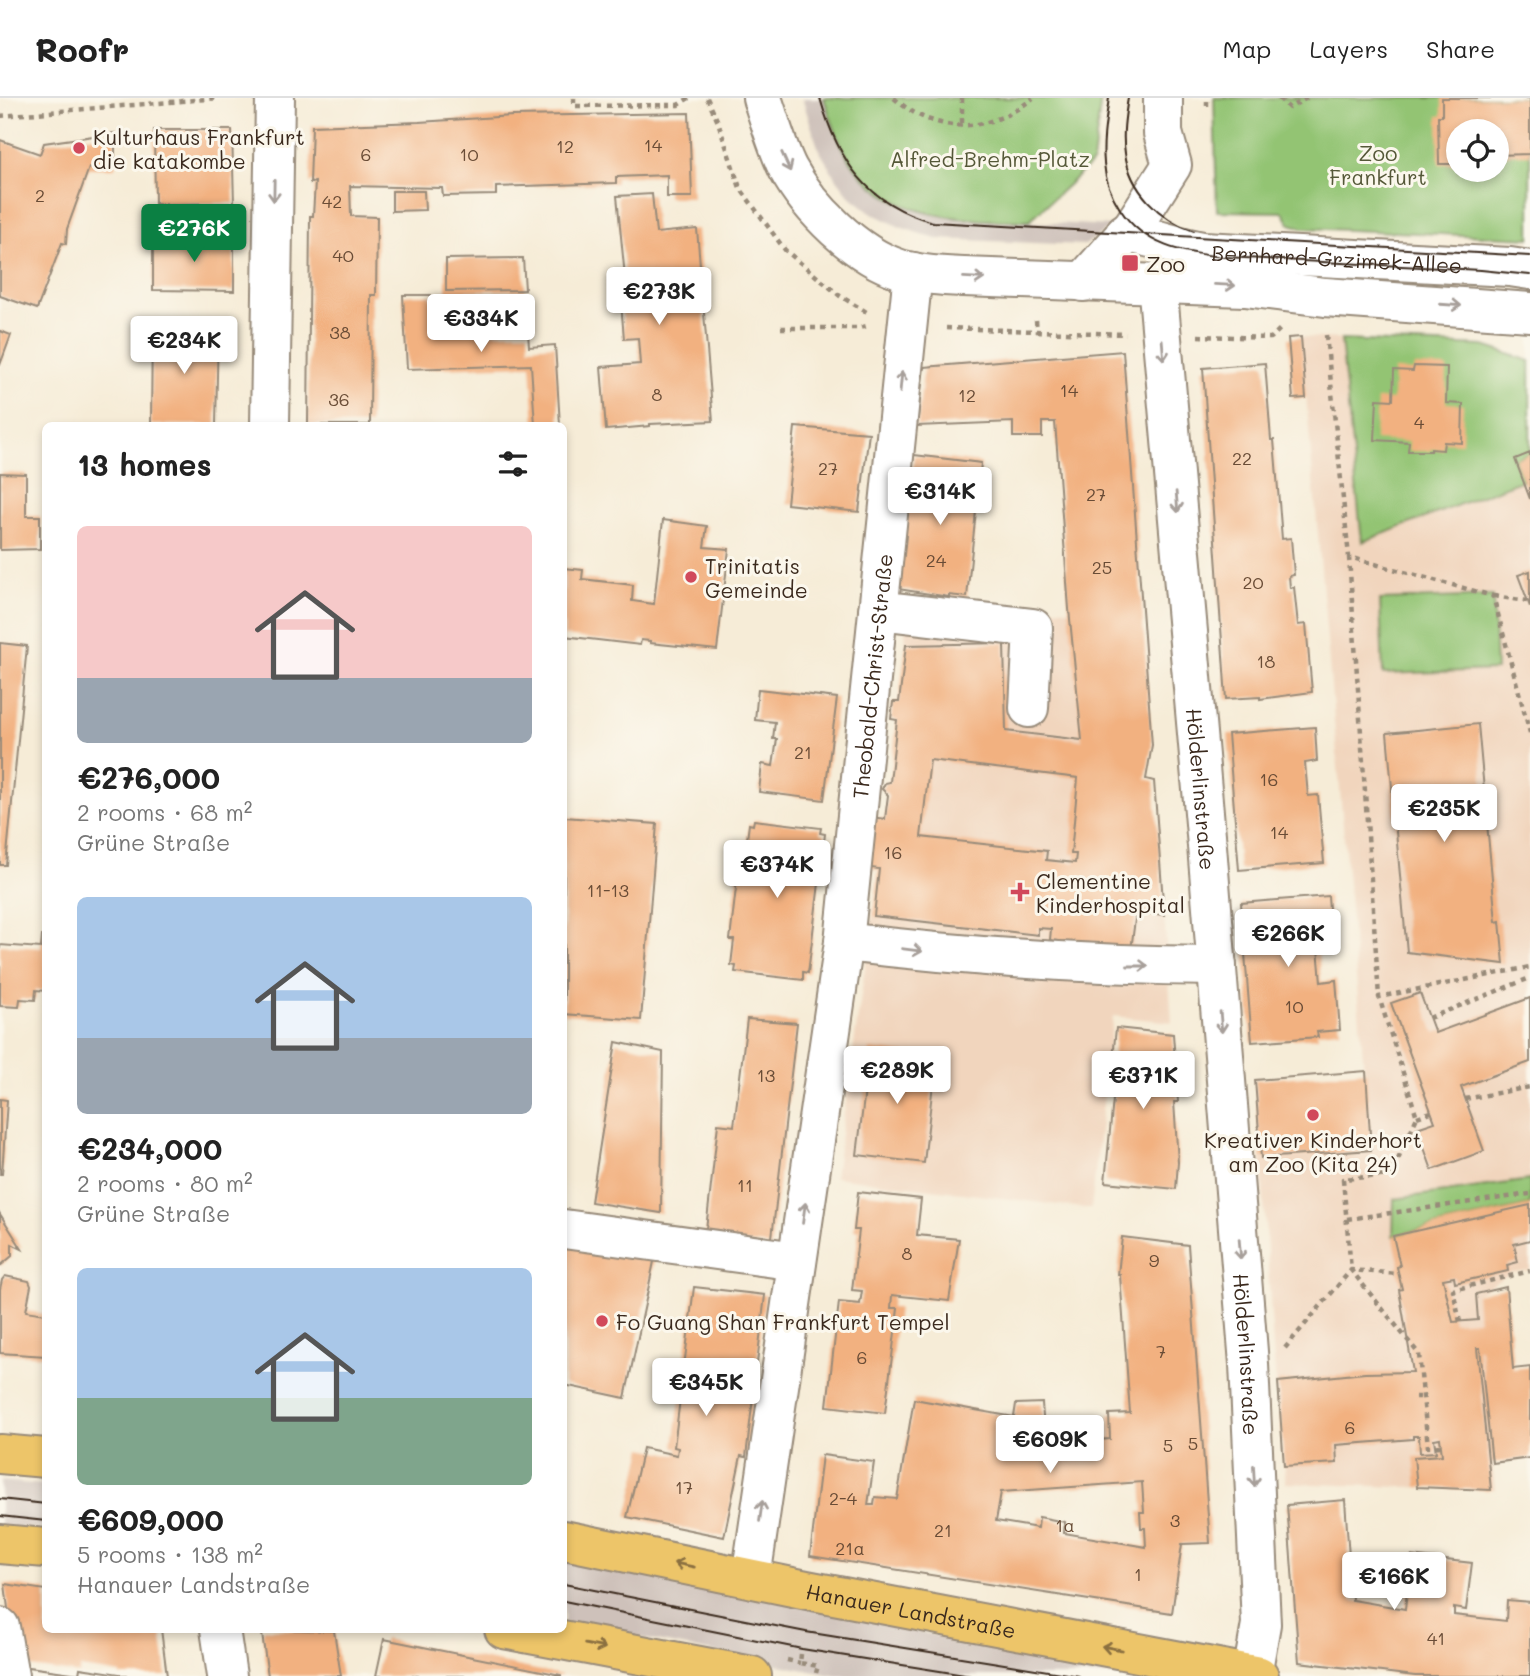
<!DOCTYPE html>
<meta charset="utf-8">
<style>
:root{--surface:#fff;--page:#f6f6f6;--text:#222;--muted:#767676;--line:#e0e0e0;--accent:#0b8043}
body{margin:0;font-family:Mali,sans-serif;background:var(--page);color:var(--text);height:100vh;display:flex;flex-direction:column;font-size:26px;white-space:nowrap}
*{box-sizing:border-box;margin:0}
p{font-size:23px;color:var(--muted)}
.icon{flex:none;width:38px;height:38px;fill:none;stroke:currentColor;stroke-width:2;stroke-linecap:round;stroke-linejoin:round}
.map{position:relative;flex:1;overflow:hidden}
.details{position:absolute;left:42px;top:324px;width:525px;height:1211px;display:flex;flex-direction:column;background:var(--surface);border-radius:10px;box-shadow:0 4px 10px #0003}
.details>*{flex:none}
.controls{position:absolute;left:1446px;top:21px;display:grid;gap:14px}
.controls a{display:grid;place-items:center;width:63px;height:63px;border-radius:50%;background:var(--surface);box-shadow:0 4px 10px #0003;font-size:35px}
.price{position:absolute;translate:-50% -60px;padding:0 16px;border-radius:7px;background:#fff;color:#222;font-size:23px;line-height:46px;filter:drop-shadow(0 2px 4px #0008)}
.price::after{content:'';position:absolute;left:50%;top:42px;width:21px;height:16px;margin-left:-10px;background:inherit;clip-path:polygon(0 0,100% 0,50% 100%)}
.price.active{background:var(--accent);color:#fff}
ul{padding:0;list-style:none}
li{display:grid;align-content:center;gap:14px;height:371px;padding:0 35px}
li span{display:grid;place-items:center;height:217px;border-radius:10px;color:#555}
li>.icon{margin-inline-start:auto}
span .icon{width:126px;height:126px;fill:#fffc;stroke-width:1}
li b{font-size:30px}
h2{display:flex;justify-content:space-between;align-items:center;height:84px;padding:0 35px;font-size:30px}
header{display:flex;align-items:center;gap:42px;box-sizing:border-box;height:98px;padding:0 35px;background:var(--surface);border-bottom:2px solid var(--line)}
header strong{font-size:33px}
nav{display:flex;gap:38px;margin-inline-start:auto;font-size:24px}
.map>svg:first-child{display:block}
</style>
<header>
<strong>Roofr</strong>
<nav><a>Map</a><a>Layers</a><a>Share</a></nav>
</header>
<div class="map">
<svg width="1530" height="1578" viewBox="0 0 1530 1578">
<rect width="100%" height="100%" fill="#fbf7ec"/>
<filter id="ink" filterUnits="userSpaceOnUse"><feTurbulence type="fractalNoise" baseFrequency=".0143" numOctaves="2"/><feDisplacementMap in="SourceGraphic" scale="14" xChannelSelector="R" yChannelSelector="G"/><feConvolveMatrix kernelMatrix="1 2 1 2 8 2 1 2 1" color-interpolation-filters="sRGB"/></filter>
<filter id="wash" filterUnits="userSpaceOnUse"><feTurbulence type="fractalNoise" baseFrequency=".00686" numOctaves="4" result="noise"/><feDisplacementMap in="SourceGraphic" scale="28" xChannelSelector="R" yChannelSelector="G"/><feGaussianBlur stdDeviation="1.57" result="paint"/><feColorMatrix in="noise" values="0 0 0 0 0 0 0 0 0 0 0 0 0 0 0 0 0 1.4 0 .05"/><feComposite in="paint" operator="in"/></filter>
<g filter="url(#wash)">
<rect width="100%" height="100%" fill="#f6ecd7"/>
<path fill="#f1d5bd" d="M 1301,239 L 1484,248 L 1530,263 L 1530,1172 L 1512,1174 L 1476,1196 L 1495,1392 L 1286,1385 L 1274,1263 L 1261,1060 L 1371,1052 Z
M 903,503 L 1069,511 L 1141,510 L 1150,647 L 1146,681 L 1154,683 L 1172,924 L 1113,918 L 1091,1111 L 835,1079 L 879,772 L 864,769 L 870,719 L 885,720 L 888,697 L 882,691 L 885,685 L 890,683 L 897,622 L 891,621 L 893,604 L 899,603 L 906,547 Z"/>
<path fill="#cec1ba" d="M 802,0 L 824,0 L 832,22 L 854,67 L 866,82 L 885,96 L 908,109 L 941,119 L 1111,128 L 1085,147 L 936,141 L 900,129 L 872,115 L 850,98 L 836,80 L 819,52 Z
M 0,1383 L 45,1387 L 45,1431 L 0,1428 Z
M 564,1460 L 792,1506 L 1030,1558 L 1153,1578 L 836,1578 L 564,1525 Z"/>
<path fill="#93c473" stroke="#677748" stroke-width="2" fill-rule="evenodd" d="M 824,0 L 1101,0 L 1093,64 L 1029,123 C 957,122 877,123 841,46 C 834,31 829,15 824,0 Z
M 1214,0 L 1530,0 L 1530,140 L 1303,130 L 1290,126 L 1283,114 L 1217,113 ZM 1458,33 L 1496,33 L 1496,72 L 1458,72 Z
M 1341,242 L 1484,248 L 1530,263 L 1530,355 L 1515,361 L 1523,382 L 1362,444 Z
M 1493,498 L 1496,572 L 1383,576 L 1380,502 Z
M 1530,1082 L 1530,1107 L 1393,1138 L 1394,1101 Z"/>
<g id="blocks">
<path fill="#f2b180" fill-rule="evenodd" d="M 1442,0 L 1530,0 L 1530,56 L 1496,57 L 1496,33 L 1458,33 L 1458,66 L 1439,66 L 1438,18 L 1442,18 Z
M 689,15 L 692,99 L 667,99 L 667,77 L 616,79 L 616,85 L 496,89 L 496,97 L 443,98 L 442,90 L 350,88 L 351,118 L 377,119 L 376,197 L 371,197 L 370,327 L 308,327 L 310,118 L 313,118 L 315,84 L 310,85 L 312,28 L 419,24 L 513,18 Z
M 154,32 L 232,32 L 234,105 L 155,106 Z
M 115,35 L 115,70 L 89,70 L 67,131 L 66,146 L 62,145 L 37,211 L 0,198 L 0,42 L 40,56 L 44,45 Z
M 392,93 L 424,93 L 425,112 L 392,113 Z
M 652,96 L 656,135 L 697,131 L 713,323 L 650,326 L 650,328 L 606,332 L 601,269 L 640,266 L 638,240 L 624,241 L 620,192 L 640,190 L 639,177 L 625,179 L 617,98 Z
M 234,139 L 234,193 L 153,192 L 153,140 Z
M 523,160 L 525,192 L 446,193 L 446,161 Z
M 403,197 L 431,197 L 435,236 L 528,234 L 529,249 L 555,247 L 560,327 L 535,327 L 531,267 L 407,271 Z
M 152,230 L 218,230 L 216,327 L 151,327 Z
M 0,233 L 11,237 L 0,267 Z
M 1301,239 L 1306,300 L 1293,301 L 1288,240 Z
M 1123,253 L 1152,647 L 1146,681 L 1154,683 L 1164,817 L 1136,814 L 1131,852 L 1050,842 L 1051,831 L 1038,830 L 1038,837 L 874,818 L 879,771 L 864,769 L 870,719 L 885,721 L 888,697 L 882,691 L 885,685 L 890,684 L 897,622 L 891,621 L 893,604 L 899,604 L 906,547 L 1004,545 L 1006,633 L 1082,642 L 1069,511 L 1055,324 L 1042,324 L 1042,339 L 1013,339 L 1013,324 L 917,328 L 924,269 ZM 930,662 L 1078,680 L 1071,756 L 1076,756 L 1075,765 L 1046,762 L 1047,753 L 921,739 Z
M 1265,265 L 1271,342 L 1274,342 L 1282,441 L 1291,440 L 1294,477 L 1289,478 L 1290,490 L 1294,489 L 1298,527 L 1306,526 L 1312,594 L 1260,601 L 1260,599 L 1226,601 L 1203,270 Z
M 1414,268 L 1447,269 L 1446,305 L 1463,306 L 1462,345 L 1444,344 L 1443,352 L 1431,351 L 1431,353 L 1408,353 L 1409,344 L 1375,342 L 1377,301 L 1393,302 L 1394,272 L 1413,273 Z
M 795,329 L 869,335 L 859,414 L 787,406 Z
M 1530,355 L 1530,401 L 1515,361 Z
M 914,357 L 981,365 L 967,499 L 949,497 L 949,499 L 898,491 Z
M 0,375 L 26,376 L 26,418 L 40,418 L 40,451 L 0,452 Z
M 663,422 L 707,428 L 704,449 L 729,451 L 717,552 L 650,545 L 650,543 L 641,542 L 640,547 L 564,538 L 564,470 L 583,472 L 582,481 L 633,487 L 632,503 L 654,506 Z
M 1530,473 L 1530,509 L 1518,477 Z
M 0,545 L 27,548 L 6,767 L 0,767 Z
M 758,591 L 837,600 L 824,702 L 759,694 L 762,666 L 773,668 L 777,641 L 773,641 L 775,624 L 755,622 Z
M 1478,626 L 1496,824 L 1500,823 L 1504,866 L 1407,854 L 1387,635 Z
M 1315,629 L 1317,663 L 1305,665 L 1308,698 L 1318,697 L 1324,765 L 1239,772 L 1228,636 Z
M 564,719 L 657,726 L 641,922 L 564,916 Z
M 754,722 L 821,730 L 820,735 L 825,736 L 808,875 L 803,874 L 803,882 L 735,874 L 736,868 L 731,867 L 734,842 L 730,842 L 739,764 L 744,765 L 749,726 L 753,727 Z
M 1328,798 L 1332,849 L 1318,850 L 1321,884 L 1336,882 L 1340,932 L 1317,934 L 1318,939 L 1252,944 L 1241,805 Z
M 42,838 L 46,838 L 46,893 L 36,892 L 35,902 L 20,901 L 19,909 L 0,908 L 0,847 L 41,850 Z
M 1420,895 L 1435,935 L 1530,900 L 1530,964 L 1461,989 L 1484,1053 L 1432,1072 L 1417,1030 L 1435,1024 L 1391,905 Z
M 747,921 L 797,925 L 771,1148 L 705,1140 L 718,1026 L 734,1028 Z
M 1116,930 L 1173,936 L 1178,1004 L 1174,1004 L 1178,1064 L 1176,1091 L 1105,1084 L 1114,991 L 1110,990 Z
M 616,944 L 663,954 L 661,1115 L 591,1104 Z
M 870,951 L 936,959 L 924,1065 L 857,1057 Z
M 1366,973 L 1371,1052 L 1261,1060 L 1255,982 Z
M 0,1001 L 7,1002 L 2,1076 L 0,1076 Z
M 858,1094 L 921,1101 L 917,1137 L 959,1141 L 949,1203 L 892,1197 L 891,1210 L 898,1210 L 885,1315 L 827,1308 L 839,1204 L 860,1206 L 862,1193 L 852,1192 L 859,1132 L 854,1132 Z
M 1530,1107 L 1530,1142 L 1514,1146 L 1518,1164 L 1507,1167 L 1508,1173 L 1455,1185 L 1454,1179 L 1443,1181 L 1453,1224 L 1478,1222 L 1476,1196 L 1506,1189 L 1513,1271 L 1530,1269 L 1530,1360 L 1492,1365 L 1480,1250 L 1477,1250 L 1491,1392 L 1417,1389 L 1414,1359 L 1442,1357 L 1440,1340 L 1434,1341 L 1436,1354 L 1420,1355 L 1419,1338 L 1413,1338 L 1413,1341 L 1336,1347 L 1337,1365 L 1284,1368 L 1278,1284 L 1365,1275 L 1413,1274 L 1399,1192 L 1402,1191 L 1397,1169 L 1400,1168 L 1393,1138 Z
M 0,1116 L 22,1151 L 12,1146 L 12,1158 L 0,1168 Z
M 564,1139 L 655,1159 L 625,1300 L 564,1287 Z
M 1122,1139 L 1188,1147 L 1210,1445 L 1182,1446 L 1172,1515 L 810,1458 L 822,1357 L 874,1364 L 868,1407 L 874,1407 L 875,1399 L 897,1401 L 914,1301 L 1014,1319 L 1016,1306 L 1042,1305 L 1045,1346 L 1110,1341 L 1109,1316 L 1130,1315 L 1120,1177 L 1118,1177 ZM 1142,1384 L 1144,1414 L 1140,1414 L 1141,1430 L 1145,1430 L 1146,1449 L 1064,1435 L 1065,1424 L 1039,1419 L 1038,1430 L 996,1423 L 1001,1394 Z
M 5,1178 L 29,1183 L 31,1188 L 26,1213 L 46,1216 L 46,1258 L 0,1255 L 0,1191 L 2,1182 Z
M 694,1189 L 765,1197 L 746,1359 L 741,1358 L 724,1439 L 627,1419 L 643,1350 L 677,1357 L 678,1350 L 674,1349 Z
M 1345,1402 L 1352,1502 L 1405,1511 L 1411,1458 L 1472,1465 L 1466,1512 L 1454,1510 L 1454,1517 L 1506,1523 L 1507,1502 L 1530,1504 L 1530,1578 L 1415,1578 L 1299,1564 L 1287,1407 Z
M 5,1486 L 46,1492 L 46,1531 L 161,1531 L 167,1578 L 120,1578 L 120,1576 L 80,1570 L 79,1576 L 15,1567 Z
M 264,1531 L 334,1533 L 341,1578 L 268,1578 L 262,1536 Z
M 384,1541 L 561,1577 L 561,1578 L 376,1578 Z"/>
</g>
</g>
<g filter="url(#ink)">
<use href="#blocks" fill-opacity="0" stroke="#988b7a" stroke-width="2"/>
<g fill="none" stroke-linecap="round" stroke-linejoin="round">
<g stroke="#988b7a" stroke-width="42">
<g id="minor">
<path d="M 762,0 C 770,23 777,49 788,71 C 809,110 857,158 900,171 C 921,177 943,178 964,179 L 1245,189 L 1325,199 L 1530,214"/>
<path id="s1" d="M 1125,135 C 1152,138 1176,149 1203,153 L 1510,169 L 1530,172"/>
<path d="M 1083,184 L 1133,128 L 1172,67 L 1163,35 L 1163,0"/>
<path id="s2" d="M 1157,184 L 1207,748 L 1249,1266 L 1261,1526 L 1252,1577"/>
<path d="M 270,327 L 275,0"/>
<path d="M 878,512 L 1033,530 L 1029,610"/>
<path d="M 844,844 C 968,859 1092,867 1217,868"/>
<path d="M 564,1131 L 797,1163"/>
<path id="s3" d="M 751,1480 L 844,844 L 913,174"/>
<path d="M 0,1529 L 9,1578"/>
<path d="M 220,1531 L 227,1578"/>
</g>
</g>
<g stroke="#988b7a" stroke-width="42">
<g id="major">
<path d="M 0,1356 L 46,1360"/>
<path id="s4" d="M 564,1442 L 807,1492 L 1259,1578"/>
<path d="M 0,1446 L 46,1450"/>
<path d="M 504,1531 L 752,1578"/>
</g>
</g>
<path stroke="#988b7a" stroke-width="4.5" stroke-dasharray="5 5" stroke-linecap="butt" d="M 574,0 L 574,8 L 678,7 L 689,0
M 707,0 L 718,24 L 740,90 L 785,152 L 840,198 L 870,216
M 894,0 C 936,38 990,35 1033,0
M 962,0 L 962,28
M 1279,0 L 1289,10 L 1307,0
M 1207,8 L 1207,0
M 0,18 L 219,0
M 1036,222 L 1037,234
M 781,230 L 860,230 L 870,227
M 946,230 L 1126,236
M 1326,237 L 1349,459 L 1493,498 L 1530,635
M 1198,238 L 1271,240 L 1280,231
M 1349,459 L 1379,899
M 1494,498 L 1527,503
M 1429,920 L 1530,880
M 1465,1001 L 1530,989
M 1417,1019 L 1431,1014
M 1347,1121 L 1530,1096
M 1460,1224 L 1453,1192 L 1530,1173
M 1285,1250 L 1351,1172 L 1398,1176
M 1415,1299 L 1423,1299
M 1440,1348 L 1428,1349 L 1419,1256 L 1351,1172 L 1343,1081 L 1391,1077 L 1417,1019 L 1379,899 L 1530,869
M 801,1556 L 800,1565 L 818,1568 L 816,1575
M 787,1562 L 800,1565"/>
<use href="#minor" stroke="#fff" stroke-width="38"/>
<use href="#major" stroke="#edc569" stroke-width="38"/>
<path stroke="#3b2a1e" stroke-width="2" d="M 820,0 C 838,63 867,106 933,124 L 1530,158
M 1109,0 C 1106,21 1102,43 1104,65 C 1105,81 1111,97 1120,111 C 1144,148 1182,155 1224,159 L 1481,172 L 1530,177
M 1128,0 C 1125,18 1122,37 1125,55 C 1130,92 1159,121 1194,133
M 0,1401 L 46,1406
M 0,1418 L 46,1423
M 564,1486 L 806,1534 L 1079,1578
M 564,1503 L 802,1551 L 971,1578"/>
</g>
<defs><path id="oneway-shaft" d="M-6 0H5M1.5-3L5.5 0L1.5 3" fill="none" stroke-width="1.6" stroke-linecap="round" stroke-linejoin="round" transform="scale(1.75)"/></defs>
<g stroke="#a79f9a">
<use href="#oneway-shaft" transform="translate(786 64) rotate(66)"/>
<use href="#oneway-shaft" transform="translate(274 93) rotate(91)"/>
<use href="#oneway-shaft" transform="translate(974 180) rotate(3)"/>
<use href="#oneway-shaft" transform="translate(1225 187) rotate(3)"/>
<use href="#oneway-shaft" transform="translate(1451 207) rotate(4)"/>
<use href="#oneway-shaft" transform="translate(1163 252) rotate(85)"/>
<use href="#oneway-shaft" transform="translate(901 284) rotate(-84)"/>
<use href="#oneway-shaft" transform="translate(1177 404) rotate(85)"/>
<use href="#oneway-shaft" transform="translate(912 852) rotate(7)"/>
<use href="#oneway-shaft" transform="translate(1138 868)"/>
<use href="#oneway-shaft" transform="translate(1221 924) rotate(85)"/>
<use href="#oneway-shaft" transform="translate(804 1115) rotate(-82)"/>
<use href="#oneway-shaft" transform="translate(1240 1151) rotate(85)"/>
<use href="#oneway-shaft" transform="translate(1254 1378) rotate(87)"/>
<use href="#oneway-shaft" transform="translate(761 1413) rotate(-82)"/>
</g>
<g stroke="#8b7040">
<use href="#oneway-shaft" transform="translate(684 1467) rotate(-168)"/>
<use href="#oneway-shaft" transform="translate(595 1548) rotate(10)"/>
<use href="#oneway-shaft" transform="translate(1112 1550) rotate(-169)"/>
</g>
</g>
<g fill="#d1495b" stroke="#fbf7ec" stroke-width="2.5">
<circle cx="79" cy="50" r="7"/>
<rect x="1121" y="156" width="18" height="18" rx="3.5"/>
<circle cx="691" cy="479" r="7"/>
<path d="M1016.5 783.5h7v7h7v7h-7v7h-7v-7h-7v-7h7z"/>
<circle cx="1313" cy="1017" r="7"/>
<circle cx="602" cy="1223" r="7"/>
</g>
<g text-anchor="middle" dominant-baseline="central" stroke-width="6" stroke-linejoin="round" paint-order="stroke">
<g font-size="18" fill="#694c36">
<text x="653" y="47">14</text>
<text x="565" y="48">12</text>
<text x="366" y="56">6</text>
<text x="469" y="56">10</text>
<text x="40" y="97">2</text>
<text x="332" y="103">42</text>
<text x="343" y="157">40</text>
<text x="340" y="234">38</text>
<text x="1069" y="292">14</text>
<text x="657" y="296">8</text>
<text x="967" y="297">12</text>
<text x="339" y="301">36</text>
<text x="1419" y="324">4</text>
<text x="1242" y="360">22</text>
<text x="828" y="370">27</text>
<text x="1096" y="396">27</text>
<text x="936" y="462">24</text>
<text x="1102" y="469">25</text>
<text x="1253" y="484">20</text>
<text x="1266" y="563">18</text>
<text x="803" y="654">21</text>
<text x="1269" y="681">16</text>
<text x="1279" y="734">14</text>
<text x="893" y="754">16</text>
<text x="608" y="792">11-13</text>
<text x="1294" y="908">10</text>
<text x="766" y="977">13</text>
<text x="745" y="1087">11</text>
<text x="907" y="1155">8</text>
<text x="1154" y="1162">9</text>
<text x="1161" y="1253">7</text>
<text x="862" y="1259">6</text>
<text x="1350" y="1329">6</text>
<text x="1193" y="1345">5</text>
<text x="1168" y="1347">5</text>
<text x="684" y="1389">17</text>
<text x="843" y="1400">2-4</text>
<text x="1175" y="1422">3</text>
<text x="1065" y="1427">1a</text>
<text x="943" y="1432">21</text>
<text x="850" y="1450">21a</text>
<text x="1138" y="1476">1</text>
<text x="1436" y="1540">41</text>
</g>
<g font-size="21" fill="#3b2a1e" stroke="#fbf7ec" text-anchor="start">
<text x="93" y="38">Kulturhaus Frankfurt<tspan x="93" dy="24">die katakombe</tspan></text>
<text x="1146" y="165">Zoo</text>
<text x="705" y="467">Trinitatis<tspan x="705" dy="24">Gemeinde</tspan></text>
<text x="1036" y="782">Clementine<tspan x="1036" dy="24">Kinderhospital</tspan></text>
<text x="1313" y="1041" text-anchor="middle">Kreativer Kinderhort<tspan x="1313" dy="24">am Zoo (Kita 24)</tspan></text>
<text x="616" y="1223">Fo Guang Shan Frankfurt Tempel</text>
</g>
<g font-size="21" fill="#555838" stroke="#fbf7ec">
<text x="1378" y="54">Zoo<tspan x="1378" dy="24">Frankfurt</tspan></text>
<text x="990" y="60">Alfred-Brehm-Platz</text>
</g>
<g font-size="21" fill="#3b2a1e" stroke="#fbf7ec">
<text stroke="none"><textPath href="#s1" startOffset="214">Bernhard-Grzimek-Allee</textPath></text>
<text stroke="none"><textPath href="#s3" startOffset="910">Theobald-Christ-Straße</textPath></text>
<text stroke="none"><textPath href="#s2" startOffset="509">Hölderlinstraße</textPath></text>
<text stroke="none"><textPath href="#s2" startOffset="1076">Hölderlinstraße</textPath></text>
<text stroke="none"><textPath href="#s4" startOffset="354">Hanauer Landstraße</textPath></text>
</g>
</g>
</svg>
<div class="controls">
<a><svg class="icon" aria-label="locate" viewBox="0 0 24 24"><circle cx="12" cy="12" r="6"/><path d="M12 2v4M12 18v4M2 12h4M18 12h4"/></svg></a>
</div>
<b class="price active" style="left:194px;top:166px">€276K</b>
<b class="price" style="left:659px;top:229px">€273K</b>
<b class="price" style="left:481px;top:256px">€334K</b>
<b class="price" style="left:184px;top:278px">€234K</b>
<b class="price" style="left:940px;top:429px">€314K</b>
<b class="price" style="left:1444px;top:746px">€235K</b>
<b class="price" style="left:777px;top:802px">€374K</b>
<b class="price" style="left:1288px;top:871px">€266K</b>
<b class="price" style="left:897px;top:1008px">€289K</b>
<b class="price" style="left:1143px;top:1013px">€371K</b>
<b class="price" style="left:706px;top:1320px">€345K</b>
<b class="price" style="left:1050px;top:1377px">€609K</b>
<b class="price" style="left:1394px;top:1514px">€166K</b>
<section class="details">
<h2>13 homes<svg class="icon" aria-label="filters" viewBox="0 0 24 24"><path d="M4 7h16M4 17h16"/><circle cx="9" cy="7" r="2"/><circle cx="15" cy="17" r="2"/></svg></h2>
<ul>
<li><span style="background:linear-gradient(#f6c9c9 70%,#9aa5b1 0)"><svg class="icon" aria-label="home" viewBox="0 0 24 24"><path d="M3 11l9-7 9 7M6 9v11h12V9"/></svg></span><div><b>€276,000</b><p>2 rooms · 68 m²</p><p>Grüne Straße</p></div></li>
<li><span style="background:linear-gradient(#a9c7e8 65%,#9aa5b1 0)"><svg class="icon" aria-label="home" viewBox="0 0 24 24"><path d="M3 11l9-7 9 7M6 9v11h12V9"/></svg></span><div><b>€234,000</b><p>2 rooms · 80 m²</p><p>Grüne Straße</p></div></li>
<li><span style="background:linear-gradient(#a9c7e8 60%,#7fa58c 0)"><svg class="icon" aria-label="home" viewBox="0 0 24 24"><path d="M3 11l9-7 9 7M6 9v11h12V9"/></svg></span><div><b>€609,000</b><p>5 rooms · 138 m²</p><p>Hanauer Landstraße</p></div></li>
</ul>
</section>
</div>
